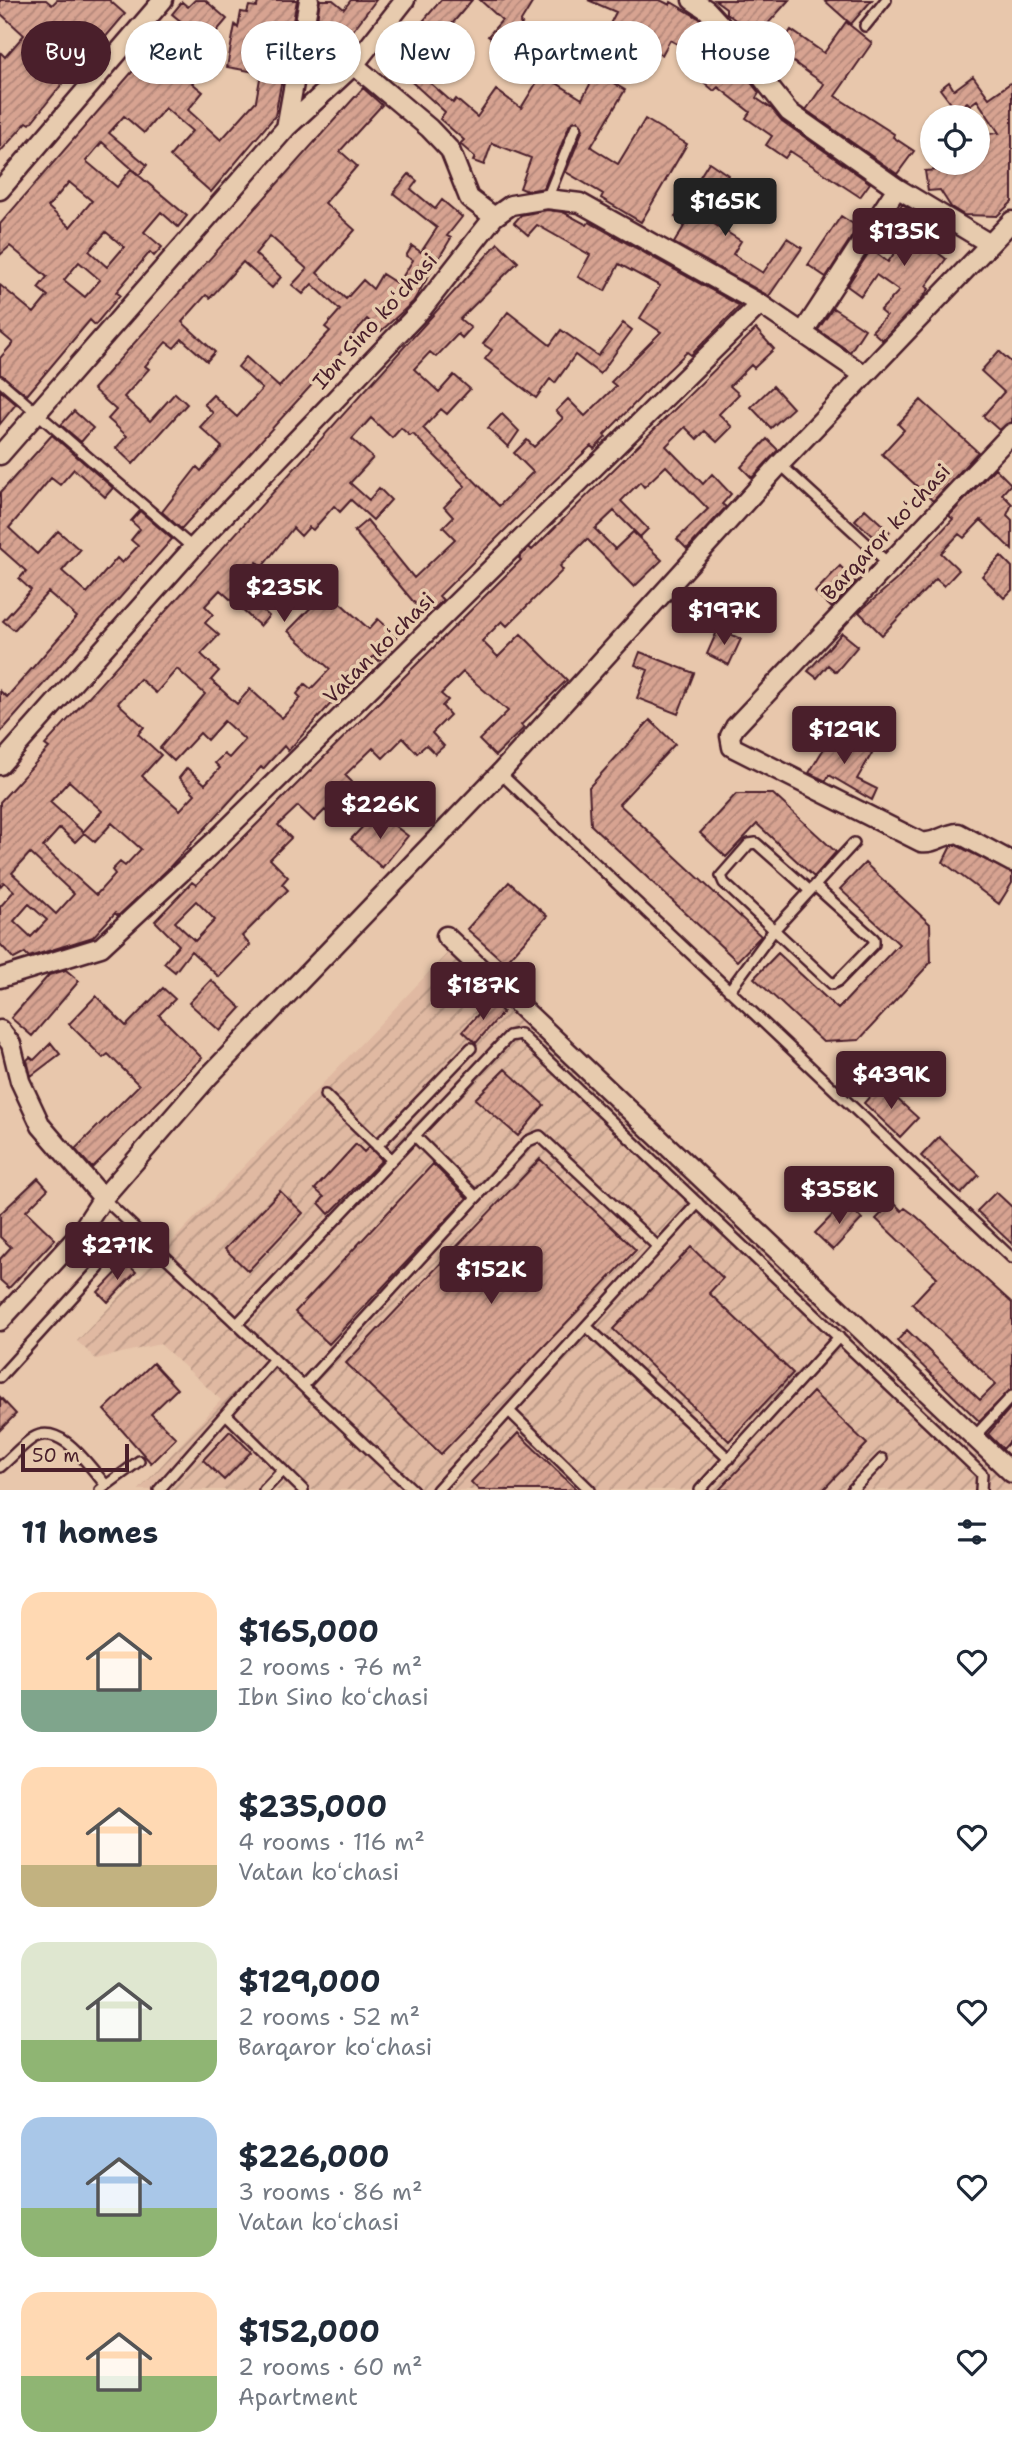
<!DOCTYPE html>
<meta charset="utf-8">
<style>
:root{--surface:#fff;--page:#f2f2f3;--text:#1f2937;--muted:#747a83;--accent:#4a1f2b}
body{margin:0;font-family:"Shantell Sans",sans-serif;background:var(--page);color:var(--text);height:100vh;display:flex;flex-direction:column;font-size:26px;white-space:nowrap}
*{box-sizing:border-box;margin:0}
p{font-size:23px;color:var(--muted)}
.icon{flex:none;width:38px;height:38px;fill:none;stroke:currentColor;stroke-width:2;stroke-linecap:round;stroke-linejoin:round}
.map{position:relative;height:1490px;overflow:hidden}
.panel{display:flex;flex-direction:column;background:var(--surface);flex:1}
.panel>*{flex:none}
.banner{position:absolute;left:21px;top:21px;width:971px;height:63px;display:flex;gap:14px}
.fabs{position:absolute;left:920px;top:105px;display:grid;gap:14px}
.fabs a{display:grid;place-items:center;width:70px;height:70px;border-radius:50%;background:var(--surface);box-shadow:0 2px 5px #0004;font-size:35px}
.scale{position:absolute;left:21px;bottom:18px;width:108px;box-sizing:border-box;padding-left:7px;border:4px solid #4a1f2b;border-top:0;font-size:19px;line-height:24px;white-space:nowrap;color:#4a1f2b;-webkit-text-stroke:5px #e7cbae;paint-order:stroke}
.price{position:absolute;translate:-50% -60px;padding:0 16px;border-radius:7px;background:var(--accent);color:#fff;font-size:23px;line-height:46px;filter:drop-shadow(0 2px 4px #0008)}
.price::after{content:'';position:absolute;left:50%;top:42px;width:21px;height:16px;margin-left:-10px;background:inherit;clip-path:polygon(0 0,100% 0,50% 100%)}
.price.selected{background:#222;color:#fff}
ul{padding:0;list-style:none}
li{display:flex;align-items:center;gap:21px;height:175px;padding:0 21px}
li span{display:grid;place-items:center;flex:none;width:196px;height:140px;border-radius:21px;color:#555}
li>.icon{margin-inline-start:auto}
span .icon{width:84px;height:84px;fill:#fffc;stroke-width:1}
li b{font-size:30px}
h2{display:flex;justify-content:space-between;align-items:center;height:84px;padding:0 21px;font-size:30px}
.chip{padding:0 24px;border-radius:32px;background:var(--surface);box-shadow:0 2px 5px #0004;font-size:24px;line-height:63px}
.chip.selected{background:var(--accent);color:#fff}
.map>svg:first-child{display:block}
</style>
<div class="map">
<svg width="1012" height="1490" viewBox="0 0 1012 1490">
<defs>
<pattern id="industrial-furrows" width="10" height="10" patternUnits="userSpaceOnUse" patternTransform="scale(1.75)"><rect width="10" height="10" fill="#e0b9a2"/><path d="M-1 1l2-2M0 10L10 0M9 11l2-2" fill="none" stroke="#b89684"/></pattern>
<pattern id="building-hatch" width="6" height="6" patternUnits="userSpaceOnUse" patternTransform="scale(1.75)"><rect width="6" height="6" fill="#d7a391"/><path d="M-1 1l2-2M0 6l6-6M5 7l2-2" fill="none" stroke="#b08477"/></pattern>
</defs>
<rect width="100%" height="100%" fill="#e8c7ac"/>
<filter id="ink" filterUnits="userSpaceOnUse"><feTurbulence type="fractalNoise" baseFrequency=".0143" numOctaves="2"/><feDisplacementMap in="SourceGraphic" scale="14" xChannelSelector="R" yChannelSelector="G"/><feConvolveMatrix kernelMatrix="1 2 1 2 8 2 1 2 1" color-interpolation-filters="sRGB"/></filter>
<g filter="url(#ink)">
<path fill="url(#industrial-furrows)" d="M 458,942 L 1012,1481 L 1012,1490 L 139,1490 L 221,1400 L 160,1344 L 96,1359 L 77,1341 Z"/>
<path fill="url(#building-hatch)" stroke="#4a1f2b" stroke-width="2" fill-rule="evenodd" d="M 0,0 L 46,0 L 52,5 L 57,0 L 109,0 L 125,14 L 98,46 L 96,44 L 82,59 L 30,124 L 27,122 L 0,152 L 0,52 L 5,57 L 24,35 L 0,13 Z
M 195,0 L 205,0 L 227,19 L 199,52 L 202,55 L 190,69 L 199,76 L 192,83 L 203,92 L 188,110 L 221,140 L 256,101 L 261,73 L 227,67 L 235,25 L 238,28 L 241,12 L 247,13 L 249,6 L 257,7 L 258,0 L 297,0 L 275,116 L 211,192 L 170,156 L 192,131 L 165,108 L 144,133 L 124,116 L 109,133 L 147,165 L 139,175 L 102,142 L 86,161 L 117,187 L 131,169 L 187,216 L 178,227 L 161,212 L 144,232 L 162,247 L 154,256 L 150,252 L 116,292 L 120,295 L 95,325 L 90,320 L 27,395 L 0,374 L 0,358 L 13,343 L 0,332 L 0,285 L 34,313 L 48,296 L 38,288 L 47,277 L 10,246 L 0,255 L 0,224 L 152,49 L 169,64 L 195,33 L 172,14 L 182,2 L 188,7 ZM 69,182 L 92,201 L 70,227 L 48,207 ZM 106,232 L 124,247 L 107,267 L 89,251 ZM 79,262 L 100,280 L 85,297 L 64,280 Z
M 320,0 L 333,0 L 344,9 L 351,0 L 376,0 L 348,37 L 356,44 L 320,81 L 308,70 L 309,66 L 335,36 L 317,21 Z
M 441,0 L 472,0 L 452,24 L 461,32 L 428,70 L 435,75 L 429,82 L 453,103 L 456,99 L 477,117 L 496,90 L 521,108 L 542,74 L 582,99 L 593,79 L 537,51 L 546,38 L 585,62 L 589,56 L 593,58 L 616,12 L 588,0 L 660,0 L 670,5 L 671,2 L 700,19 L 706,25 L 703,30 L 722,45 L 759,93 L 756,98 L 772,109 L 782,121 L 870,183 L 860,197 L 790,151 L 785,158 L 766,145 L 772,136 L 746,118 L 750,112 L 718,87 L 714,91 L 699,78 L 712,62 L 670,40 L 662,55 L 620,37 L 600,75 L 625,90 L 591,147 L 618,164 L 645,119 L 687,144 L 641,222 L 601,198 L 603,194 L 566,172 L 583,129 L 578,120 L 570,124 L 544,188 L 527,191 L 520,188 L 531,158 L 492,143 L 484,165 L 473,161 L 475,157 L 460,144 L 464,140 L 440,119 L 445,112 L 394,66 L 419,38 L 413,33 Z
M 480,0 L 534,0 L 520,23 L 522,24 L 502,47 L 488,36 L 502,20 Z
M 715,0 L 789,0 L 757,36 L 726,13 L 726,8 Z
M 824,0 L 872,0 L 851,24 Z
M 846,22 L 872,43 L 835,96 L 894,134 L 893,137 L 914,151 L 897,174 L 806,110 L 824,84 L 777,50 L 791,30 L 824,53 Z
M 973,76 L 989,98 L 1012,82 L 1012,202 L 997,216 L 964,215 L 951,207 L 940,190 L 928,191 L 925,171 L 938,170 L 941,163 L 978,163 L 978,135 L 999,133 L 977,100 L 970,105 L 967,102 L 956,110 L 940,89 L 949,82 L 954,90 Z
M 363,88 L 382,105 L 340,151 L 357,166 L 325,203 L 355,230 L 317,273 L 346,299 L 363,280 L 373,289 L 382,274 L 398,284 L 413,260 L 406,256 L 412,246 L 421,252 L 437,228 L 393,193 L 409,174 L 417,181 L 411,189 L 435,209 L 442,200 L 462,217 L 447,236 L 451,238 L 413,302 L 381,331 L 367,319 L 345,344 L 347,346 L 181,529 L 162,512 L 197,467 L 201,471 L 222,447 L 200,427 L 213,413 L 204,404 L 213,395 L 237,417 L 262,389 L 238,367 L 246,357 L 279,387 L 330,331 L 325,327 L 340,310 L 312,284 L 303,294 L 292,285 L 307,269 L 270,236 L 255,254 L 281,277 L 272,288 L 243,262 L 210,298 L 206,295 L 182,322 L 215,352 L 207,361 L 182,339 L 174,348 L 166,342 L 145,366 L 149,369 L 124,397 L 150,421 L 175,393 L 187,404 L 133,464 L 116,448 L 127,436 L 108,419 L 116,410 L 93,389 Z
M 709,162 L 728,175 L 703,217 L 741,241 L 733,254 L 763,273 L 787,238 L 802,248 L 769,296 L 674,243 L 686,223 L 675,217 Z
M 902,204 L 949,233 L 937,252 L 946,259 L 926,286 L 929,289 L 920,301 L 882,340 L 872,331 L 886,316 L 880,311 L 899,291 L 876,275 L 861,296 L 847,286 L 871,249 L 888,262 L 902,242 L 909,231 L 892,220 Z
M 547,210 L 563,212 L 587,225 L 589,222 L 740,306 L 691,355 L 687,352 L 643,395 L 604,435 L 606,437 L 594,449 L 591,446 L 548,487 L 439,596 L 443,600 L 433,610 L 429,606 L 422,612 L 354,531 L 367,520 L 414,578 L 455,539 L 443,527 L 453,517 L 444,507 L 465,486 L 413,434 L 410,436 L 401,428 L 392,438 L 371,418 L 352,439 L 373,458 L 350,483 L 369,500 L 379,488 L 391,500 L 373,520 L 351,500 L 340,512 L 334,506 L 313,530 L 309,527 L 301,536 L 293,528 L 262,567 L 257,562 L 236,586 L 269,616 L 260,626 L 220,590 L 205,606 L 213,614 L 205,623 L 219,635 L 201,654 L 219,671 L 211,680 L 237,704 L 250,689 L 282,718 L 301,698 L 297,694 L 305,684 L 311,689 L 330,669 L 288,631 L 327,591 L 369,629 L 378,619 L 397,636 L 379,661 L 374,656 L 288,751 L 284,746 L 263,769 L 261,767 L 167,870 L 118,916 L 115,913 L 93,937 L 29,957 L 25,953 L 14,959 L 0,944 L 0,907 L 14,891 L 4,882 L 0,887 L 0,802 L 49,748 L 45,745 L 498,243 L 518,262 L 460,319 L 471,328 L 462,338 L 458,334 L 436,357 L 430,352 L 414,369 L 439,392 L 454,375 L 470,389 L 447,414 L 441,409 L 423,428 L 499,506 L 533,472 L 514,453 L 527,440 L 534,447 L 563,418 L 556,411 L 568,399 L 585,416 L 616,386 L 611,382 L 661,332 L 640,318 L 660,286 L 619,264 L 605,291 L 578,277 L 590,255 L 537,225 L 528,235 L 514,223 L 521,215 ZM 177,669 L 205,694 L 160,748 L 174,761 L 200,733 L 207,740 L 224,721 L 245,740 L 229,758 L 224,754 L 215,763 L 220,768 L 205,784 L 187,768 L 179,778 L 195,794 L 180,810 L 142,776 L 161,755 L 138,734 L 144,727 L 118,703 L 140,679 L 156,693 ZM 69,781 L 102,811 L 83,832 L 50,802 ZM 112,823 L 141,849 L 125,866 L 120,862 L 112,870 L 115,874 L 96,895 L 43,847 L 60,828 L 75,842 L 84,833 L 95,842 ZM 30,853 L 74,894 L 56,914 L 12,873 ZM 29,904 L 47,920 L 31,937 L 14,921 Z
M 841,216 L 858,227 L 826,277 L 808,265 Z
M 833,308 L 865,329 L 850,352 L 818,330 Z
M 508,312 L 550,345 L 561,330 L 598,356 L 623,323 L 632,330 L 600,374 L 575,355 L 555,383 L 550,379 L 536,398 L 485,359 L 492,350 L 483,344 Z
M 756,329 L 774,349 L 754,368 L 751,365 L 730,386 L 739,394 L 719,414 L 732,427 L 717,442 L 705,431 L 697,439 L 685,427 L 666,446 L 703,484 L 712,474 L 731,494 L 722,504 L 726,507 L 687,549 L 677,539 L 708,509 L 666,466 L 644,487 L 640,482 L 621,501 L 648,529 L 640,537 L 614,511 L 595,529 L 615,549 L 633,532 L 662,560 L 634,587 L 587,539 L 560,566 L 563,570 L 507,626 L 502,621 L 482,641 L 498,657 L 521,634 L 567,680 L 521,725 L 524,728 L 495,756 L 479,740 L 508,711 L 463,672 L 441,694 L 448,700 L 442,706 L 450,715 L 432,733 L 444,746 L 435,754 L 426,745 L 417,753 L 403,738 L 383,758 L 373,748 L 345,775 L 364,794 L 337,822 L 325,810 L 314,821 L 298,806 L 278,825 L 291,838 L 270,859 L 288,877 L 282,884 L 288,890 L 242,936 L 250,945 L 219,977 L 191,951 L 175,972 L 164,963 L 179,945 L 155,921 L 192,882 L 196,885 L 521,560 L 519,558 L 529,547 L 532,550 ZM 196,901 L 215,920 L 195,941 L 175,922 Z
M 999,351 L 1012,363 L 1012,422 L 999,430 L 983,416 L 1004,392 L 981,371 Z
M 773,386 L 793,408 L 771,428 L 751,407 Z
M 0,390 L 16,404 L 0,424 Z
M 921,400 L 978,452 L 933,501 L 882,454 L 904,430 L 898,424 Z
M 74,411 L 93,428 L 81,442 L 61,425 Z
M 502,414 L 519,431 L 508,447 L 488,428 Z
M 52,435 L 113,488 L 105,497 L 74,469 L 60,485 L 51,478 L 9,528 L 37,554 L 58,531 L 80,550 L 62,571 L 87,593 L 117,558 L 122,563 L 138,546 L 131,540 L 140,529 L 131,521 L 140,511 L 172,539 L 0,733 L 0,691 L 7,697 L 77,617 L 48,592 L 14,630 L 3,621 L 31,590 L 19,579 L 26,571 L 0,548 L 0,493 Z
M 767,439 L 778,450 L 752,478 L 741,467 Z
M 995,468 L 1011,484 L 1002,494 L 1012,504 L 1007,515 L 1012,520 L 1012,550 L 981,520 L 964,538 L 959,534 L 941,553 L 959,570 L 944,586 L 936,579 L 882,635 L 859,612 L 896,580 L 953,519 L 949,516 Z
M 865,509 L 890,532 L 880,542 L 855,520 Z
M 1001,556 L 1012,567 L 1012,590 L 1004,598 L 982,576 Z
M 840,566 L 856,582 L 832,608 L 815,592 Z
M 718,629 L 741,639 L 729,665 L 707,654 Z
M 842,633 L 858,646 L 836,672 L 828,665 L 817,678 L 808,671 Z
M 640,652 L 694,673 L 678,714 L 637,698 L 648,670 L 635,665 Z
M 650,720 L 675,744 L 619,804 L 761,936 L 737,961 L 591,825 L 589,787 Z
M 832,735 L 859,751 L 861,746 L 872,753 L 857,779 L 877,789 L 872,800 L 829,775 L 826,781 L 809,773 Z
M 736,794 L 773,794 L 836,852 L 814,877 L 757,824 L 726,857 L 700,833 Z
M 371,818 L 380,826 L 386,819 L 408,836 L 382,868 L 351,839 Z
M 956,845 L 1012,873 L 1012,883 L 999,904 L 943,862 L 951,846 Z
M 865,863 L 930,924 L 931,962 L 859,1040 L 823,1042 L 754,978 L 778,953 L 838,1009 L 899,944 L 840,889 Z
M 509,882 L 547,916 L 505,963 L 467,929 Z
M 66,970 L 79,981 L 32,1036 L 11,1018 L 49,975 Z
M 211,980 L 241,1008 L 220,1031 L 189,1003 Z
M 163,988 L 175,999 L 159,1015 L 202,1058 L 92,1168 L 75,1149 L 139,1085 L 108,1054 L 103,1058 L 69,1024 L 96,996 L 126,1026 Z
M 491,1000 L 503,1012 L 476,1043 L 463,1031 Z
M 51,1043 L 60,1054 L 31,1076 L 27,1060 L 30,1057 L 34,1060 Z
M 505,1069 L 544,1105 L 518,1136 L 475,1099 Z
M 881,1084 L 918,1118 L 900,1137 L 864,1103 Z
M 939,1137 L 979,1175 L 961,1194 L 921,1156 Z
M 356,1144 L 364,1152 L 369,1147 L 382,1160 L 329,1214 L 319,1203 L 324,1197 L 315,1189 Z
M 540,1159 L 636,1250 L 441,1454 L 346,1363 Z
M 433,1164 L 467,1198 L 329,1344 L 295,1312 Z
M 38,1178 L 48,1189 L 26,1211 L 55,1239 L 9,1288 L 0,1280 L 0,1259 L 11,1247 L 0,1237 L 0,1214 Z
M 280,1191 L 303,1213 L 248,1271 L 225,1249 Z
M 996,1192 L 1012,1207 L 1012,1244 L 977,1211 Z
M 845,1202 L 862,1219 L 833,1250 L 815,1233 Z
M 893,1202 L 902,1211 L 905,1208 L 916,1216 L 1012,1303 L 1012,1389 L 979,1421 L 897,1341 L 907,1330 L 980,1400 L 996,1384 L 912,1304 L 937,1277 L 876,1219 Z
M 691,1247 L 723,1278 L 709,1293 L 793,1373 L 729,1441 L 613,1329 Z
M 126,1263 L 136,1272 L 108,1302 L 98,1292 Z
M 153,1363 L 177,1389 L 151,1414 L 176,1438 L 151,1463 L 104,1410 Z
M 813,1392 L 867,1444 L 823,1490 L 719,1490 Z
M 0,1397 L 16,1414 L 0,1430 Z
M 1012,1406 L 1012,1439 L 1003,1449 L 988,1434 Z
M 230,1431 L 251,1452 L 224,1480 L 203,1460 Z
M 518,1433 L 577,1490 L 479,1490 L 471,1482 Z"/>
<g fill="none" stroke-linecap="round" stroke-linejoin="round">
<g stroke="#4a1f2b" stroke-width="14">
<path id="service" d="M 865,26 L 886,0
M 547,199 L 576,127
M 0,381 L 193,548
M 780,464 L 888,563
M 500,773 L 1012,1258
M 810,891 L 756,843 L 749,844 L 721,876 L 724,883 L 832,984 L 838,981 L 874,944 L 874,939 L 815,886
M 729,991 L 774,930 L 854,843
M 325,1095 L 392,1160
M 415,1136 L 476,1197
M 377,1146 L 471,1048
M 103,1198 L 413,1490
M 237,1324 L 509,1036 L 520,1034 L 982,1474 L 981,1490
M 586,1326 L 729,1459
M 0,1377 L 99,1268 L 98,1257 L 79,1235
M 303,1386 L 528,1141 L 540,1136 L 658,1247
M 509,1411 L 590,1490
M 227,1415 L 303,1490
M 975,1436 L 1012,1396
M 0,1467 C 11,1458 21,1446 33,1438 C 61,1421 89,1467 105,1484
M 100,1490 L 139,1461
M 159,1490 L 274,1359
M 264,1490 L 283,1470
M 437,1490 L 698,1203
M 700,1490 L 839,1337
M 852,1490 L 882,1459"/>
</g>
<g stroke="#4a1f2b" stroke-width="23">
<path id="minor" d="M 405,0 L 354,65 L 429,128 L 450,150 L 469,198 L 494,217
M 692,0 L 707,10 L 719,23 L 789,112 L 897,188 L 990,244
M 286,128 L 354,65
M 0,190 L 163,0
M 804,331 L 897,188
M 1012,433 L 735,727 L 730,736 L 732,747 L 921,842 C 935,844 944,834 958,833 L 1012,862
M 0,455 L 286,128 L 309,0
M 0,765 L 193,548 L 422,309 L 494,217 L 511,205 L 547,199 L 580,203 L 760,304 L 864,375
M 446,936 L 1012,1473
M 0,978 L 101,947 L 218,838 L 760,304
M 0,1030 L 11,1044 L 20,1081 L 41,1126 L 103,1198
M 0,1321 L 79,1235 L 103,1198 L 208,1077 L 500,773 L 780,464 L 1012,221"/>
</g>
<use href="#service" stroke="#e7cbae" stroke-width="9"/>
<use href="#minor" stroke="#e7cbae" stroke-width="18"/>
</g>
</g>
<g text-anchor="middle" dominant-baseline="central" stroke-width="7" stroke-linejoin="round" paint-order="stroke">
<g font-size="21" fill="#4a1f2b" stroke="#e7cbae">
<text transform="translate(375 321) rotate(-48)">Ibn Sino koʻchasi</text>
<text transform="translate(886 532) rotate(-47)">Barqaror koʻchasi</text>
<text transform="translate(379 648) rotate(-45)">Vatan koʻchasi</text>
</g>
</g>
</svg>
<div class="fabs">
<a><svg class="icon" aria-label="locate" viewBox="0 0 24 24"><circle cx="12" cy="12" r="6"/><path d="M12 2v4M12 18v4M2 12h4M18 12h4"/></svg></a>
</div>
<div class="scale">50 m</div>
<b class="price selected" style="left:725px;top:238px">$165K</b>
<b class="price" style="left:904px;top:268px">$135K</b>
<b class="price" style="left:284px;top:624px">$235K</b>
<b class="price" style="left:724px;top:647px">$197K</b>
<b class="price" style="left:844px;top:766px">$129K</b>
<b class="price" style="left:380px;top:841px">$226K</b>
<b class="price" style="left:483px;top:1022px">$187K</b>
<b class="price" style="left:891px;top:1111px">$439K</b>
<b class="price" style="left:839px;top:1226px">$358K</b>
<b class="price" style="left:117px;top:1282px">$271K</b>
<b class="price" style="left:491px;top:1306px">$152K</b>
<div class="banner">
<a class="chip selected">Buy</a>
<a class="chip">Rent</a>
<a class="chip">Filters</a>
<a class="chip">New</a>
<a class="chip">Apartment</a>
<a class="chip">House</a>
</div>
</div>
<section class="panel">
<h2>11 homes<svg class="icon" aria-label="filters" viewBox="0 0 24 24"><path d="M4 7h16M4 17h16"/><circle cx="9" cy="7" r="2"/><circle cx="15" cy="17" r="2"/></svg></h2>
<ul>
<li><span style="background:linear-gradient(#ffd9b3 70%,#7fa58c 0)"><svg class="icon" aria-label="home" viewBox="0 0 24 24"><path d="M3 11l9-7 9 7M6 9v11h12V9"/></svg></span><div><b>$165,000</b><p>2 rooms · 76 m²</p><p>Ibn Sino koʻchasi</p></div><svg class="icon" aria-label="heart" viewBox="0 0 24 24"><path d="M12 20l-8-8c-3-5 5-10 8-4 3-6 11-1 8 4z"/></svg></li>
<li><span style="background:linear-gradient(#ffd9b3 70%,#c2b280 0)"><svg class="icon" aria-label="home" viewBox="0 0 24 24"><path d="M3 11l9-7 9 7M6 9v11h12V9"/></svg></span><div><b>$235,000</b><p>4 rooms · 116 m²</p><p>Vatan koʻchasi</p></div><svg class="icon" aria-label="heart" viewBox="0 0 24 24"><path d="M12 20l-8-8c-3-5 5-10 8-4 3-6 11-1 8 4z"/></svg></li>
<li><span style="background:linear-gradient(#dfe7d0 70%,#8fb573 0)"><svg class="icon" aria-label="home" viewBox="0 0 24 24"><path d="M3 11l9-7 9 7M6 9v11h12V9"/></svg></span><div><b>$129,000</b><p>2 rooms · 52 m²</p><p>Barqaror koʻchasi</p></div><svg class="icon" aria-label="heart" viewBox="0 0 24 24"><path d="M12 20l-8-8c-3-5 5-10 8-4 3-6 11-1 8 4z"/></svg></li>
<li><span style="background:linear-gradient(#a9c7e8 65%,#8fb573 0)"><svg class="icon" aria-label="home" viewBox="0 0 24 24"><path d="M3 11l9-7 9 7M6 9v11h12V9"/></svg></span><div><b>$226,000</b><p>3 rooms · 86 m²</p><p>Vatan koʻchasi</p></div><svg class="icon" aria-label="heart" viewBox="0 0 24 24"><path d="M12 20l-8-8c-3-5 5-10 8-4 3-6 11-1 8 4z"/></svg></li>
<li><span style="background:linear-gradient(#ffd9b3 60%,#8fb573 0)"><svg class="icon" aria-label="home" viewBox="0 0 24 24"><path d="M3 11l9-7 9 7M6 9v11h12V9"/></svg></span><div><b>$152,000</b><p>2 rooms · 60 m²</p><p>Apartment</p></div><svg class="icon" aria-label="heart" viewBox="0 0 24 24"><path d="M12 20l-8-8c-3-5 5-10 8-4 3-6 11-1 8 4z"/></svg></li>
</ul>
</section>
